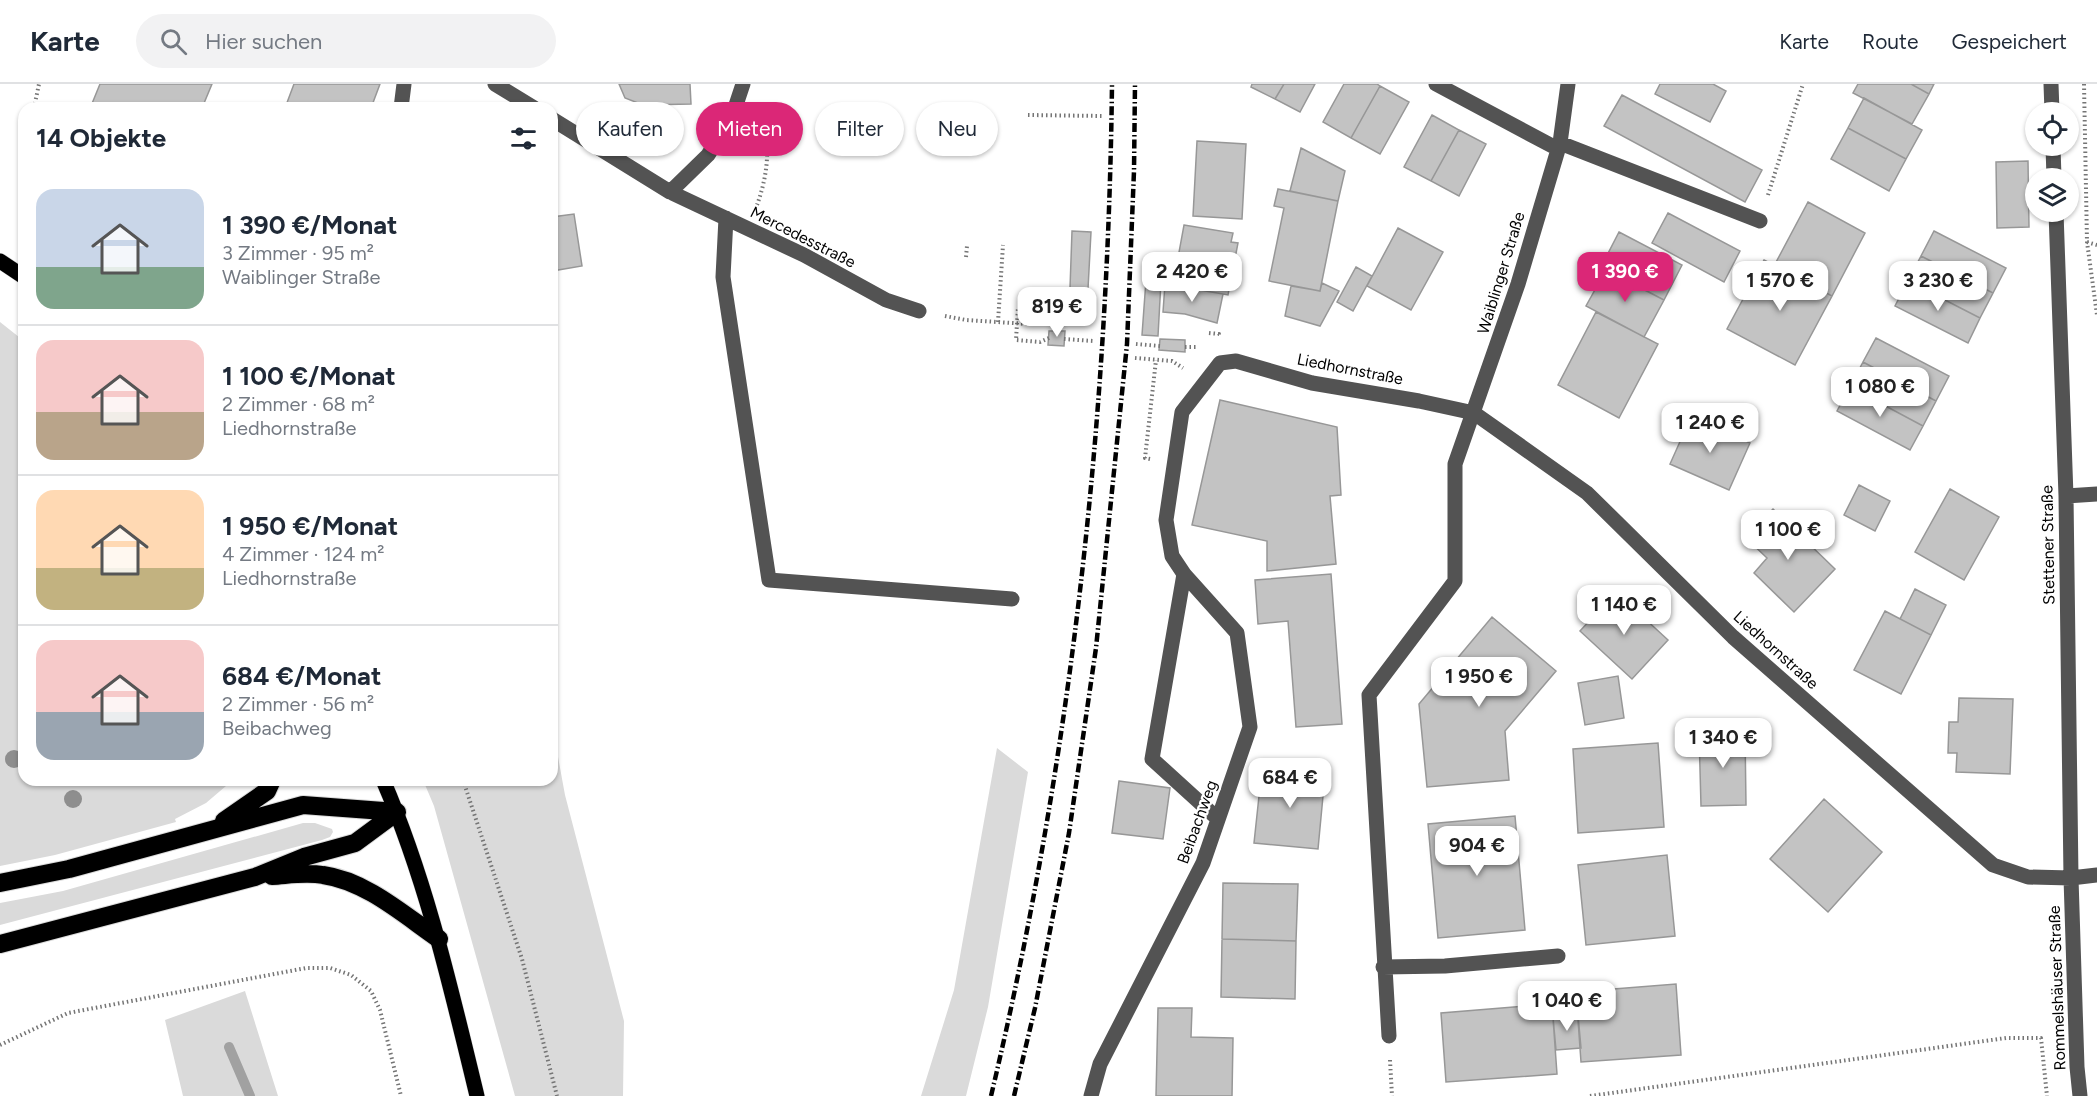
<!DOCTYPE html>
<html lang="de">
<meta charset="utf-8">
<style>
:root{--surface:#fff;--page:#f2f2f3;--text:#1f2937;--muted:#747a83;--line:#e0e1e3;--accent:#db2777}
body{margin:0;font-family:Figtree,sans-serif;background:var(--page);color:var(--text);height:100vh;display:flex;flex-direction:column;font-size:22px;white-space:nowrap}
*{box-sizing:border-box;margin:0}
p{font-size:20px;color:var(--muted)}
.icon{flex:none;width:33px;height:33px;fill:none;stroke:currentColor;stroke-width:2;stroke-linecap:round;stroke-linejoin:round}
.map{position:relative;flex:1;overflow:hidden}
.sheet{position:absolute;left:18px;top:18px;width:540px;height:684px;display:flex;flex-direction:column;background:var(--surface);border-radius:18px;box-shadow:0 2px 4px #0004}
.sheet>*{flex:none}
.top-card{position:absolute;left:576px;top:18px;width:570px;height:54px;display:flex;gap:12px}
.tools{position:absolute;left:2025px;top:18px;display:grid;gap:12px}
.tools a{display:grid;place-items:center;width:54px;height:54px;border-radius:50%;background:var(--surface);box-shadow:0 2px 4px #0004;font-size:30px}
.price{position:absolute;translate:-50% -51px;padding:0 14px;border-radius:12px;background:#fff;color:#222;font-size:20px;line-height:39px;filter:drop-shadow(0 2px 3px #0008)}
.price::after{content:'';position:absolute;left:50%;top:36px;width:18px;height:14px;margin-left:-9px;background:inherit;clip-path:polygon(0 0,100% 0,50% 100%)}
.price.on{background:var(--accent);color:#fff}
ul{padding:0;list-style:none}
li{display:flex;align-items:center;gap:18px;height:150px;padding:0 18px}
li+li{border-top:2px solid var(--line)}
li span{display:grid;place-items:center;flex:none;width:168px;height:120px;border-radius:18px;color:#555}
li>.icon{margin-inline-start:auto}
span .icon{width:72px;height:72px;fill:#fffc;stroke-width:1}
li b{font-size:26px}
h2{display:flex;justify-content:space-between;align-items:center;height:72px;padding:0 18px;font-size:26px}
.tag{padding:0 21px;border-radius:27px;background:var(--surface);box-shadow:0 2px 4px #0004;font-size:21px;line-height:54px}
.tag.on{background:var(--accent);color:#fff}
header{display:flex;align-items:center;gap:36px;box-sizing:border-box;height:84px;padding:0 30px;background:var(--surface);border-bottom:2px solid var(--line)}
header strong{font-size:28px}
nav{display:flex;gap:33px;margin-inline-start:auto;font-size:21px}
.search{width:420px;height:54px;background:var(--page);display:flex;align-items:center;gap:15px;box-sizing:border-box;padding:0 21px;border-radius:33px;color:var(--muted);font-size:22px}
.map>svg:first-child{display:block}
</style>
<header>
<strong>Karte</strong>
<div class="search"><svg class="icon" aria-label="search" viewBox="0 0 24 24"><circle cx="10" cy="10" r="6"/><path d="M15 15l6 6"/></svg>Hier suchen</div>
<nav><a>Karte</a><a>Route</a><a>Gespeichert</a></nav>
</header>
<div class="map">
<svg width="2097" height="1012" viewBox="0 0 2097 1012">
<rect width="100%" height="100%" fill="#fff"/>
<path fill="#dadada" d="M 0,238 L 24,257 L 24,696 L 233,696 L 206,719 L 175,735 L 176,738 L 55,771 L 0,782 Z
M 552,640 L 565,711 L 624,937 L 623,1012 L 515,1012 L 434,722 L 423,696 L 552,696 Z
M 997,664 L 1028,688 L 988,923 L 966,1012 L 921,1012 L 954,906 Z
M 303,739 L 315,739 L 332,745 L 333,748 L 330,753 L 322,756 L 0,841 L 0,819 L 63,807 Z
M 245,907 L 278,1012 L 183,1012 L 165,936 Z"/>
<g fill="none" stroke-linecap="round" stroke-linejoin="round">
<path stroke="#a1a1a1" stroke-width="10" d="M 229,963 L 250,1012"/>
</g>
<path fill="#c3c3c3" stroke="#979797" stroke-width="1.5" d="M 100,0 L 212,0 L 202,24 L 97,24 L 91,22 Z
M 294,0 L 380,0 L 371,24 L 285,24 Z
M 619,0 L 690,0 L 691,20 L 643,21 L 625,14 Z
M 1252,0 L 1284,0 L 1275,15 L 1251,3 Z
M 1284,0 L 1315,0 L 1300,28 L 1275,15 Z
M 1344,0 L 1377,0 L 1380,2 L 1351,54 L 1323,38 Z
M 1660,0 L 1713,0 L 1726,7 L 1710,38 L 1655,10 Z
M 1858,0 L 1911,0 L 1929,10 L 1912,40 L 1853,9 Z
M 1911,0 L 1934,0 L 1929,10 Z
M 1380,2 L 1409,18 L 1380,70 L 1351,54 Z
M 1622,11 L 1762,86 L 1745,118 L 1604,42 Z
M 1864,14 L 1922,46 L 1906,75 L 1848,44 Z
M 1432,31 L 1459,46 L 1431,97 L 1404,83 Z
M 1848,44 L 1906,75 L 1889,107 L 1831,75 Z
M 1459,46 L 1486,60 L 1459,112 L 1431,97 Z
M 1197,57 L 1246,60 L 1242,135 L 1193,132 Z
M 1301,64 L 1345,87 L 1338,117 L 1290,107 Z
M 2028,77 L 2029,143 L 1997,144 L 1996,78 Z
M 1278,105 L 1338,117 L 1320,207 L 1269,197 L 1284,124 L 1274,122 Z
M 1808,118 L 1865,149 L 1832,212 L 1774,182 Z
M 1668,129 L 1740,167 L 1724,198 L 1652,159 Z
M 574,130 L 582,182 L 552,187 L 552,133 Z
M 1184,141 L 1233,149 L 1231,158 L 1238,159 L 1228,211 L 1173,201 Z
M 1398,144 L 1443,168 L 1411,226 L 1367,202 Z
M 1072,147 L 1091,148 L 1088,205 L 1070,204 Z
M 1934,147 L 2006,184 L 1993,209 L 1921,172 Z
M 1619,148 L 1682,181 L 1664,216 L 1601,183 Z
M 1921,172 L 1993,209 L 1980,234 L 1908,197 Z
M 1764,176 L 1832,212 L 1795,281 L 1727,245 Z
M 1356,183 L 1372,192 L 1353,227 L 1337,218 Z
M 1606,186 L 1664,216 L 1644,253 L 1586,222 Z
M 1146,196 L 1161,197 L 1158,252 L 1142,251 Z
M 1908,197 L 1980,234 L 1968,259 L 1895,222 Z
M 1322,199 L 1339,207 L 1320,242 L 1285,232 L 1291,202 L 1320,207 Z
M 1165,200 L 1223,210 L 1217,239 L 1185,230 L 1163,228 Z
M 1596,228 L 1658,260 L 1619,334 L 1558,301 Z
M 1049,247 L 1065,247 L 1064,262 L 1048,261 Z
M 1876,254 L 1949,292 L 1936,317 L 1863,278 Z
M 1160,255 L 1185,256 L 1185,268 L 1159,266 Z
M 1863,278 L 1936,317 L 1923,342 L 1850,303 Z
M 1850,303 L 1923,342 L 1910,366 L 1837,327 Z
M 1220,316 L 1337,343 L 1341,411 L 1330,412 L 1336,480 L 1267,487 L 1267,457 L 1192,441 Z
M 1691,333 L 1750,359 L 1729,406 L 1670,380 Z
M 1859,401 L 1890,417 L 1875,447 L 1844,431 Z
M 1950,405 L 1999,433 L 1964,496 L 1915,468 Z
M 1773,425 L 1835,485 L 1794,528 L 1754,489 L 1767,474 L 1746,454 Z
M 1331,490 L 1342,640 L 1296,643 L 1288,537 L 1258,540 L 1255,496 Z
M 1915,505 L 1946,521 L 1931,551 L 1900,535 Z
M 1616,508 L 1668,556 L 1632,595 L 1580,547 Z
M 1885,527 L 1931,551 L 1901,610 L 1854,586 Z
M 1492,533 L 1556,587 L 1505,647 L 1509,696 L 1427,703 L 1419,620 Z
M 1618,592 L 1624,634 L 1585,641 L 1578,599 Z
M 1959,614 L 2013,615 L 2010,690 L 1956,688 L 1957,669 L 1948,669 L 1949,638 L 1958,638 Z
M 1745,648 L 1746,721 L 1701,722 L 1699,649 Z
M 1658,659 L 1664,743 L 1578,749 L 1573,665 Z
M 1262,684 L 1325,691 L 1318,765 L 1254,759 Z
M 1119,697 L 1170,704 L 1163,755 L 1112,749 Z
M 1824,715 L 1882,768 L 1828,828 L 1770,775 Z
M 1515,732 L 1525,846 L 1438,854 L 1428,740 Z
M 1667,771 L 1675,852 L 1586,861 L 1578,781 Z
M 1223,799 L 1298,800 L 1296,857 L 1222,855 Z
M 1222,855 L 1296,857 L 1295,915 L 1221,913 Z
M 1676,900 L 1681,971 L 1581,978 L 1576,908 Z
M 1552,920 L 1557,990 L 1446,998 L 1441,929 Z
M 1158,924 L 1192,924 L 1191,953 L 1233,954 L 1232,1012 L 1156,1012 Z
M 1578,931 L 1581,964 L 1556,966 L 1553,933 Z"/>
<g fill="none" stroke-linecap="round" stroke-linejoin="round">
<g stroke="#dbdbdb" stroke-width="16">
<path id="major" d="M 0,177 L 24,193
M 383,696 C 427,798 451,905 477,1012"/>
</g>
<g stroke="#dbdbdb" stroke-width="20">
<path id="highway" d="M 224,737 L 267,707 L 272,696
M 272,792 C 289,791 306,788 323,791 C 366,797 404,831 439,855
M 0,799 L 69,785 L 303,721 L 397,728
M 0,860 L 255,793 L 304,773 L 355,759 L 397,728"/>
</g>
<path stroke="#757575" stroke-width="4" stroke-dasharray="1.5 3" stroke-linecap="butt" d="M 2084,0 L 2087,158 L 2097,231
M 34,24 L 39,0
M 1028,31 L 1102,32
M 1768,111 L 1803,0
M 757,121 C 767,94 772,59 761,32
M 2087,158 L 2097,161
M 966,173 L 967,162
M 1028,223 L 1029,213
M 945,232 L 966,236 L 1028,240
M 998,238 L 1003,161
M 1209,249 L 1219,250 L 1219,252
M 1049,254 L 1040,258 L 1016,256 L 1018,223 L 1095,228
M 1064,255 L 1093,257
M 1136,260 L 1160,262
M 1185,263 L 1197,263
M 1135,274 L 1172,277 L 1183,284
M 1150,375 L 1145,374 L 1156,276
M 463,696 L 522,875 L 557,1012
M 0,961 L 68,929 L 306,884 L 330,884 L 351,891 L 371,907 L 380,926 L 401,1012
M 1390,976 L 1392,1012
M 1590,1012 L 2006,954 L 2041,954 L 2047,1012"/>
<path stroke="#535353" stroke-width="15" d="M 495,0 L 534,24
M 1436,0 L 1558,65
M 2051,0 L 2052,28
M 401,24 L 404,0
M 552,35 L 670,108 L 804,171 L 886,216 L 919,227
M 1560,59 L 1760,137
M 2053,62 L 2054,94
M 670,108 L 708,71 L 732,33 L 743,0
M 2056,128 L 2066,412 L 2071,794 L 2077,983 L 2080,1012
M 726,134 L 723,193 L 769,496 L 1012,515
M 2066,412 L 2097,410
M 1184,490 L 1152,675 L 1218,735
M 1383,883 L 1445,882 L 1558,872
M 1389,952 L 1369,611 L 1455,497 L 1455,380 L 1518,200 L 1560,59 L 1568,0
M 1091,1012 L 1100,980 L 1203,779 L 1250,643 L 1237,549 L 1184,490 L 1172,472 L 1166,436 L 1182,328 L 1220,279 L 1236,277 L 1312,299 L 1419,317 L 1474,329 L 1587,409 L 1733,553 L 1993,781 L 2028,793 L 2071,794 L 2097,791"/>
<use href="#major" stroke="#000" stroke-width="15"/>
<use href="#highway" stroke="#000" stroke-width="18"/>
<path stroke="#000" stroke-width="4.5" stroke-dasharray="9 3 1.5 3" stroke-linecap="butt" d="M 991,1012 C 1070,681 1108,341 1112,0
M 1014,1012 L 1035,924 L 1069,749 L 1096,564 L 1127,260 L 1134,87 L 1135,0"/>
</g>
<g fill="#8e8e8e">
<circle cx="14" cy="675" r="9"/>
<circle cx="73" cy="715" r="9"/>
</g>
<g text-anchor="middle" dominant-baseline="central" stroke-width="4.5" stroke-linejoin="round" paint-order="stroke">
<g font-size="16" fill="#000" stroke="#fff">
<text transform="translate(803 153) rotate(27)">Mercedesstraße</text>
<text transform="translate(1501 189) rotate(-73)">Waiblinger Straße</text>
<text transform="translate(1350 285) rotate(11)">Liedhornstraße</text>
<text transform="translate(2048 461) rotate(-91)">Stettener Straße</text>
<text transform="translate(1776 566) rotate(42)">Liedhornstraße</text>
<text transform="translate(1197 738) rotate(-70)">Beibachweg</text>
<text transform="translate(2057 904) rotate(-92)">Rommelshäuser Straße</text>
</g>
</g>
</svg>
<div class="tools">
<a><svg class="icon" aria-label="locate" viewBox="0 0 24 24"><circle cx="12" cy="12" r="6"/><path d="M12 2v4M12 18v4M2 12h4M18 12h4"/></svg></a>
<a><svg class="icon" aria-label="layers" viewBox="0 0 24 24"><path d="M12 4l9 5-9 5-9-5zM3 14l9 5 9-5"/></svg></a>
</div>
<b class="price" style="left:1192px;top:219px">2 420 €</b>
<b class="price on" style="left:1625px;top:219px">1 390 €</b>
<b class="price" style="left:1780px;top:228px">1 570 €</b>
<b class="price" style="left:1938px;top:228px">3 230 €</b>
<b class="price" style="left:1057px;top:254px">819 €</b>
<b class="price" style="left:1880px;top:334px">1 080 €</b>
<b class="price" style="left:1710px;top:370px">1 240 €</b>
<b class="price" style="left:1788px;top:477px">1 100 €</b>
<b class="price" style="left:1624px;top:552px">1 140 €</b>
<b class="price" style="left:1479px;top:624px">1 950 €</b>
<b class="price" style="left:1723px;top:685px">1 340 €</b>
<b class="price" style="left:1290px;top:725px">684 €</b>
<b class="price" style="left:1477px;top:793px">904 €</b>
<b class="price" style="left:1567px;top:948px">1 040 €</b>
<div class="top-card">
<a class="tag">Kaufen</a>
<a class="tag on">Mieten</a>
<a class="tag">Filter</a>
<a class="tag">Neu</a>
</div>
<section class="sheet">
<h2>14 Objekte<svg class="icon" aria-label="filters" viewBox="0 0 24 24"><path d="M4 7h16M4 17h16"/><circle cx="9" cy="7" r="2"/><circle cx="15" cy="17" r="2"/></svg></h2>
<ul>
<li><span style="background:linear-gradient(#c9d6e8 65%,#7fa58c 0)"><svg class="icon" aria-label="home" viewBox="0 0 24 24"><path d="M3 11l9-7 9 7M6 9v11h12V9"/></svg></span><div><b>1 390 €/Monat</b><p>3 Zimmer · 95 m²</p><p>Waiblinger Straße</p></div></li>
<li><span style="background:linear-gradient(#f6c9c9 60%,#b9a48a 0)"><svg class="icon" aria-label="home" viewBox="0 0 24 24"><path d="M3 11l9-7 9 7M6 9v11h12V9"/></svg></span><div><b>1 100 €/Monat</b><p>2 Zimmer · 68 m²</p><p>Liedhornstraße</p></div></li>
<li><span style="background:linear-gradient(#ffd9b3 65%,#c2b280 0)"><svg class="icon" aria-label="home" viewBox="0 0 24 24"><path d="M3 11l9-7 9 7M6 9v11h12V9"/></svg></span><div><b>1 950 €/Monat</b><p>4 Zimmer · 124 m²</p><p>Liedhornstraße</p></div></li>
<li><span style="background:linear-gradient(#f6c9c9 60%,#9aa5b1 0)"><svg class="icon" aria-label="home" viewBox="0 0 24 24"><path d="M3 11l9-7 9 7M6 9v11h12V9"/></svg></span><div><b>684 €/Monat</b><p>2 Zimmer · 56 m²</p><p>Beibachweg</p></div></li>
</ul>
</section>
</div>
